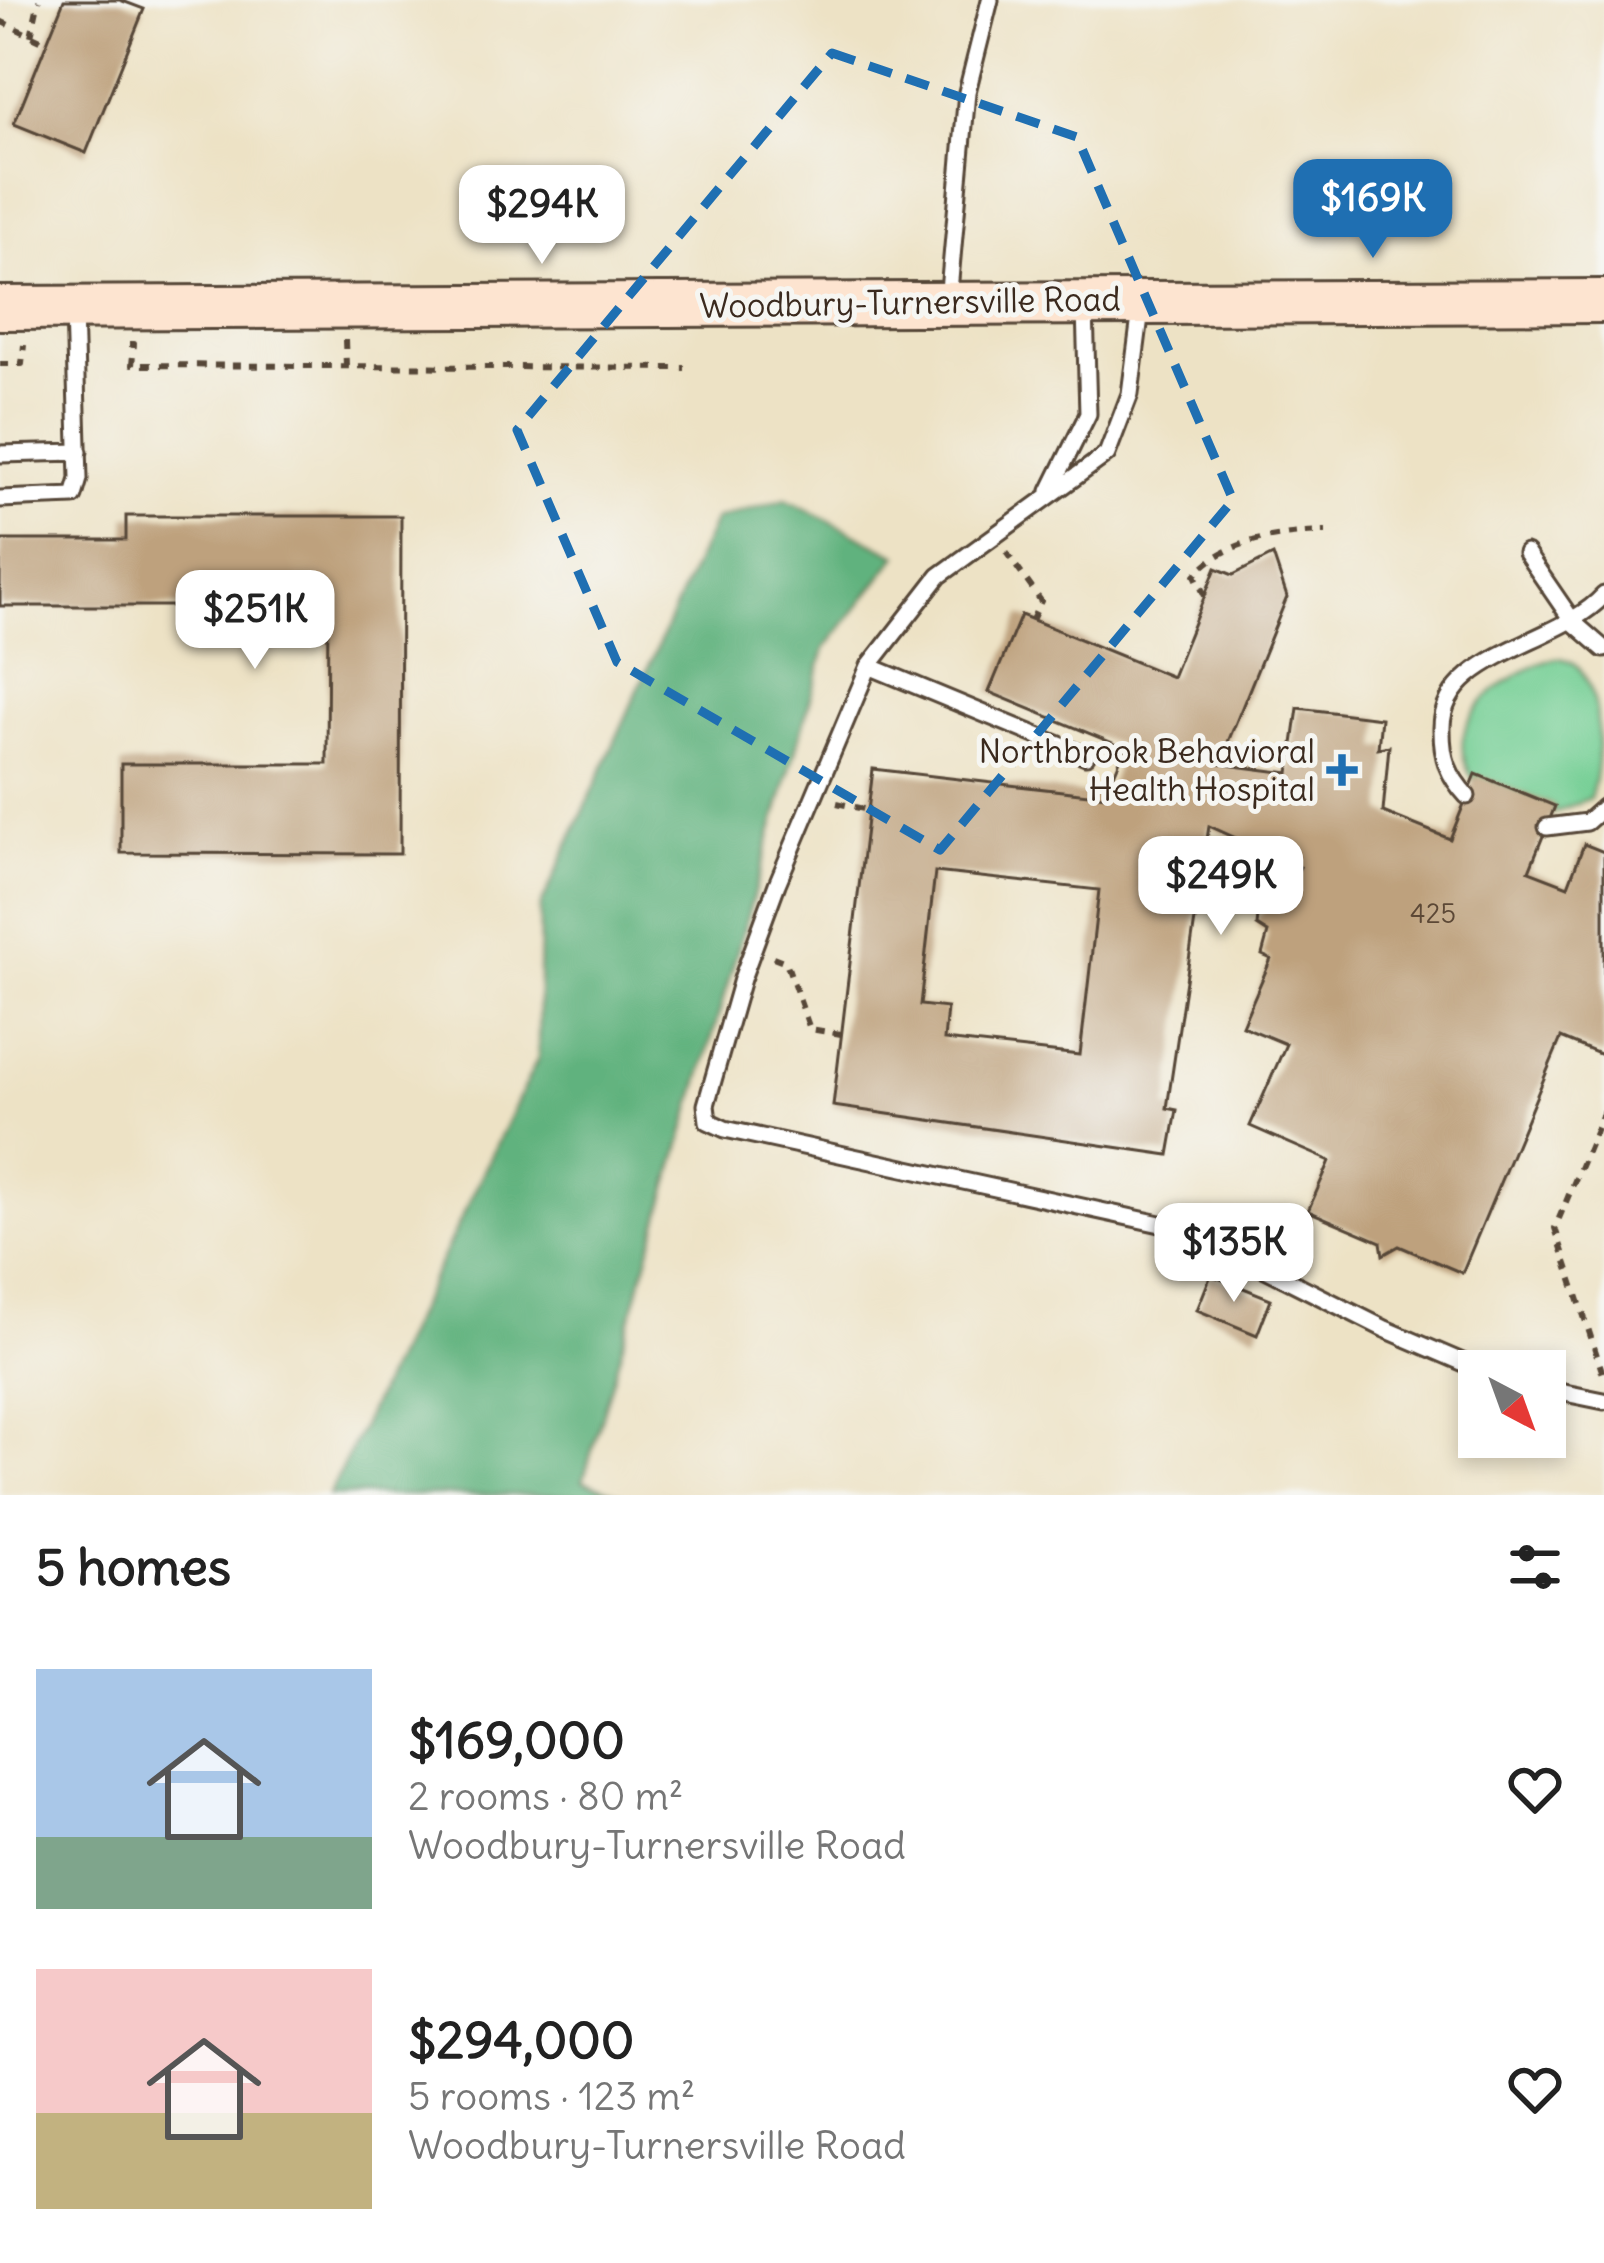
<!DOCTYPE html>
<meta charset="utf-8">
<style>
:root{--surface:#fff;--page:#f6f6f6;--text:#222;--muted:#767676;--accent:#1f6fb2}
body{margin:0;font-family:Delius,sans-serif;background:var(--page);color:var(--text);height:100vh;display:flex;flex-direction:column;font-size:45px;white-space:nowrap}
*{box-sizing:border-box;margin:0}
p{font-size:39px;color:var(--muted)}
.icon{flex:none;width:66px;height:66px;fill:none;stroke:currentColor;stroke-width:2;stroke-linecap:round;stroke-linejoin:round}
.map{position:relative;height:1495px;overflow:hidden}
.drawer{display:flex;flex-direction:column;background:var(--surface);flex:1}
.drawer>*{flex:none}
.needle{width:78px;rotate:139deg}
.buttons{position:absolute;left:1458px;top:1350px;display:grid;gap:24px}
.buttons a{display:grid;place-items:center;width:108px;height:108px;border-radius:0px;background:var(--surface);box-shadow:0 6px 18px #0003;font-size:60px}
.price{position:absolute;translate:-50% -102px;padding:0 27px;border-radius:24px;background:#fff;color:#222;font-size:39px;line-height:78px;filter:drop-shadow(0 3px 6px #0008)}
.price::after{content:'';position:absolute;left:50%;top:72px;width:36px;height:27px;margin-left:-18px;background:inherit;clip-path:polygon(0 0,100% 0,50% 100%)}
.price.on{background:var(--accent);color:#fff}
ul{padding:0;list-style:none}
li{display:flex;align-items:center;gap:36px;height:300px;padding:0 36px}
li span{display:grid;place-items:center;flex:none;width:336px;height:240px;border-radius:0px;color:#555}
li>.icon{margin-inline-start:auto}
span .icon{width:144px;height:144px;fill:#fffc;stroke-width:1}
li b{font-size:51px}
h2{display:flex;justify-content:space-between;align-items:center;height:144px;padding:0 36px;font-size:51px}
.map>svg:first-child{display:block}
</style>
<div class="map">
<svg width="1604" height="1495" viewBox="0 0 1604 1495">
<rect width="100%" height="100%" fill="#f6f6f2"/>
<filter id="ink" filterUnits="userSpaceOnUse"><feTurbulence type="fractalNoise" baseFrequency=".00833" numOctaves="2"/><feDisplacementMap in="SourceGraphic" scale="24" xChannelSelector="R" yChannelSelector="G"/><feConvolveMatrix kernelMatrix="1 2 1 2 8 2 1 2 1" color-interpolation-filters="sRGB"/></filter>
<filter id="wash" filterUnits="userSpaceOnUse"><feTurbulence type="fractalNoise" baseFrequency=".004" numOctaves="4" result="noise"/><feDisplacementMap in="SourceGraphic" scale="48" xChannelSelector="R" yChannelSelector="G"/><feGaussianBlur stdDeviation="2.7" result="paint"/><feColorMatrix in="noise" values="0 0 0 0 0 0 0 0 0 0 0 0 0 0 0 0 0 1.4 0 .05"/><feComposite in="paint" operator="in"/></filter>
<g filter="url(#wash)">
<rect width="100%" height="100%" fill="#ede2c5"/>
<path fill="#76cf95" stroke="#587c5a" stroke-width="3" d="M 1556,658 C 1604,658 1604,758 1590,798 L 1552,814 L 1554,806 L 1477,775 L 1474,780 C 1434,722 1507,673 1556,658 Z"/>
<path fill="#60b27e" stroke="#4e6e4e" stroke-width="3" d="M 786,499 L 898,555 L 825,649 L 583,1481 L 622,1495 L 329,1495 L 538,1058 L 540,908 L 715,519 Z"/>
<g id="blocks">
<path fill="#bea17d" fill-rule="evenodd" d="M 64,0 L 120,0 L 144,9 L 86,153 L 14,124 Z
M 126,516 L 401,516 L 400,854 L 121,853 L 121,764 L 327,764 L 328,606 L 0,606 L 0,540 L 126,540 Z
M 1273,555 L 1287,597 L 1219,764 L 1289,773 L 1298,708 L 1381,718 L 1378,748 L 1389,746 L 1383,812 L 1450,839 L 1476,774 L 1555,806 L 1529,871 L 1568,886 L 1584,844 L 1604,852 L 1604,1056 L 1561,1038 L 1462,1273 L 1399,1246 L 1383,1255 L 1381,1242 L 1308,1211 L 1330,1161 L 1250,1126 L 1286,1044 L 1242,1026 L 1271,959 L 1262,955 L 1268,933 L 1257,926 L 1258,916 L 1266,909 L 1277,911 L 1300,867 L 1209,826 L 1167,1108 L 1177,1110 L 1169,1155 L 833,1106 L 873,769 L 1105,796 L 1125,748 L 989,692 L 1021,615 L 1172,677 L 1216,568 L 1233,575 ZM 935,872 L 1099,890 L 1080,1055 L 944,1040 L 947,1008 L 920,1005 Z
M 1211,1275 L 1271,1299 L 1257,1335 L 1197,1310 Z"/>
</g>
</g>
<g filter="url(#ink)">
<use href="#blocks" fill-opacity="0" stroke="#564637" stroke-width="3"/>
<g fill="none" stroke-linecap="round" stroke-linejoin="round">
<g stroke="#564637" stroke-width="21">
<path id="lane" d="M 948,302 L 967,92 L 990,0
M 1141,309 L 1130,394 L 1107,454 L 939,576 L 869,666 L 777,884 L 742,979 L 706,1105 L 708,1121 L 725,1129 L 1188,1230 L 1385,1329 L 1483,1371
M 0,454 L 79,452
M 1050,491 L 1088,414 L 1085,308
M 0,499 L 74,496 L 79,479 L 74,311
M 1526,553 L 1574,623 L 1604,649
M 869,666 L 1086,756
M 1467,796 C 1448,775 1442,759 1442,730 C 1440,653 1559,645 1604,595
M 1547,827 L 1587,822 L 1604,807
M 1545,1389 L 1604,1401"/>
</g>
<g stroke="#564637" stroke-width="48">
<path id="secondary" d="M 0,308 L 1604,301"/>
</g>
<path stroke="#564637" stroke-width="6" stroke-dasharray="9 9" stroke-linecap="butt" d="M 0,21 L 47,43
M 31,36 L 39,0
M 345,340 L 346,366
M 129,344 L 134,344 L 132,365 L 685,368
M 0,364 L 22,364 L 24,345
M 1006,552 L 1041,601 L 1032,620
M 1205,596 L 1195,575 C 1226,539 1281,533 1326,532
M 837,803 L 868,810
M 773,957 L 786,962 L 810,1029 L 841,1034
M 1604,1111 L 1555,1228 L 1604,1377"/>
<use href="#lane" stroke="#fff" stroke-width="15"/>
<use href="#secondary" stroke="#fde4d0" stroke-width="42"/>
</g>
</g>
<path fill="none" stroke="#1f6fb2" stroke-width="9" stroke-dasharray="24 15" stroke-linejoin="round" d="M 832,53 L 1077,137 L 1233,500 L 940,850 L 617,662 L 517,430 Z"/>
<path fill="#1f6fb2" stroke="#f6f6f2" stroke-width="4.5" d="M1336 752h12v12h12v12h-12v12h-12v-12h-12v-12h12z"/>
<g text-anchor="middle" dominant-baseline="central" stroke-width="10" stroke-linejoin="round" paint-order="stroke">
<g font-size="27" fill="#5c4836">
<text x="1433" y="913">425</text>
</g>
<g font-size="33" fill="#3b2a1e" stroke="#f6f6f2">
<text transform="translate(910 302) rotate(-1)">Woodbury-Turnersville Road</text>
</g>
<g font-size="33" fill="#3b2a1e" stroke="#f6f6f2" text-anchor="end">
<text x="1315" y="751">Northbrook Behavioral<tspan x="1315" dy="38">Health Hospital</tspan></text>
</g>
</g>
</svg>
<div class="buttons">
<a><svg class="needle" viewBox="-14 -14 28 28"><path d="M0-13l5 13h-10z" fill="#e53935"/><path d="M0 13l5-13h-10z" fill="#767676"/></svg></a>
</div>
<b class="price on" style="left:1373px;top:261px">$169K</b>
<b class="price" style="left:542px;top:267px">$294K</b>
<b class="price" style="left:255px;top:672px">$251K</b>
<b class="price" style="left:1221px;top:938px">$249K</b>
<b class="price" style="left:1234px;top:1305px">$135K</b>
</div>
<section class="drawer">
<h2>5 homes<svg class="icon" aria-label="filters" viewBox="0 0 24 24"><path d="M4 7h16M4 17h16"/><circle cx="9" cy="7" r="2"/><circle cx="15" cy="17" r="2"/></svg></h2>
<ul>
<li><span style="background:linear-gradient(#a9c7e8 70%,#7fa58c 0)"><svg class="icon" aria-label="home" viewBox="0 0 24 24"><path d="M3 11l9-7 9 7M6 9v11h12V9"/></svg></span><div><b>$169,000</b><p>2 rooms · 80 m²</p><p>Woodbury-Turnersville Road</p></div><svg class="icon" aria-label="heart" viewBox="0 0 24 24"><path d="M12 20l-8-8c-3-5 5-10 8-4 3-6 11-1 8 4z"/></svg></li>
<li><span style="background:linear-gradient(#f6c9c9 60%,#c2b280 0)"><svg class="icon" aria-label="home" viewBox="0 0 24 24"><path d="M3 11l9-7 9 7M6 9v11h12V9"/></svg></span><div><b>$294,000</b><p>5 rooms · 123 m²</p><p>Woodbury-Turnersville Road</p></div><svg class="icon" aria-label="heart" viewBox="0 0 24 24"><path d="M12 20l-8-8c-3-5 5-10 8-4 3-6 11-1 8 4z"/></svg></li>
</ul>
</section>
